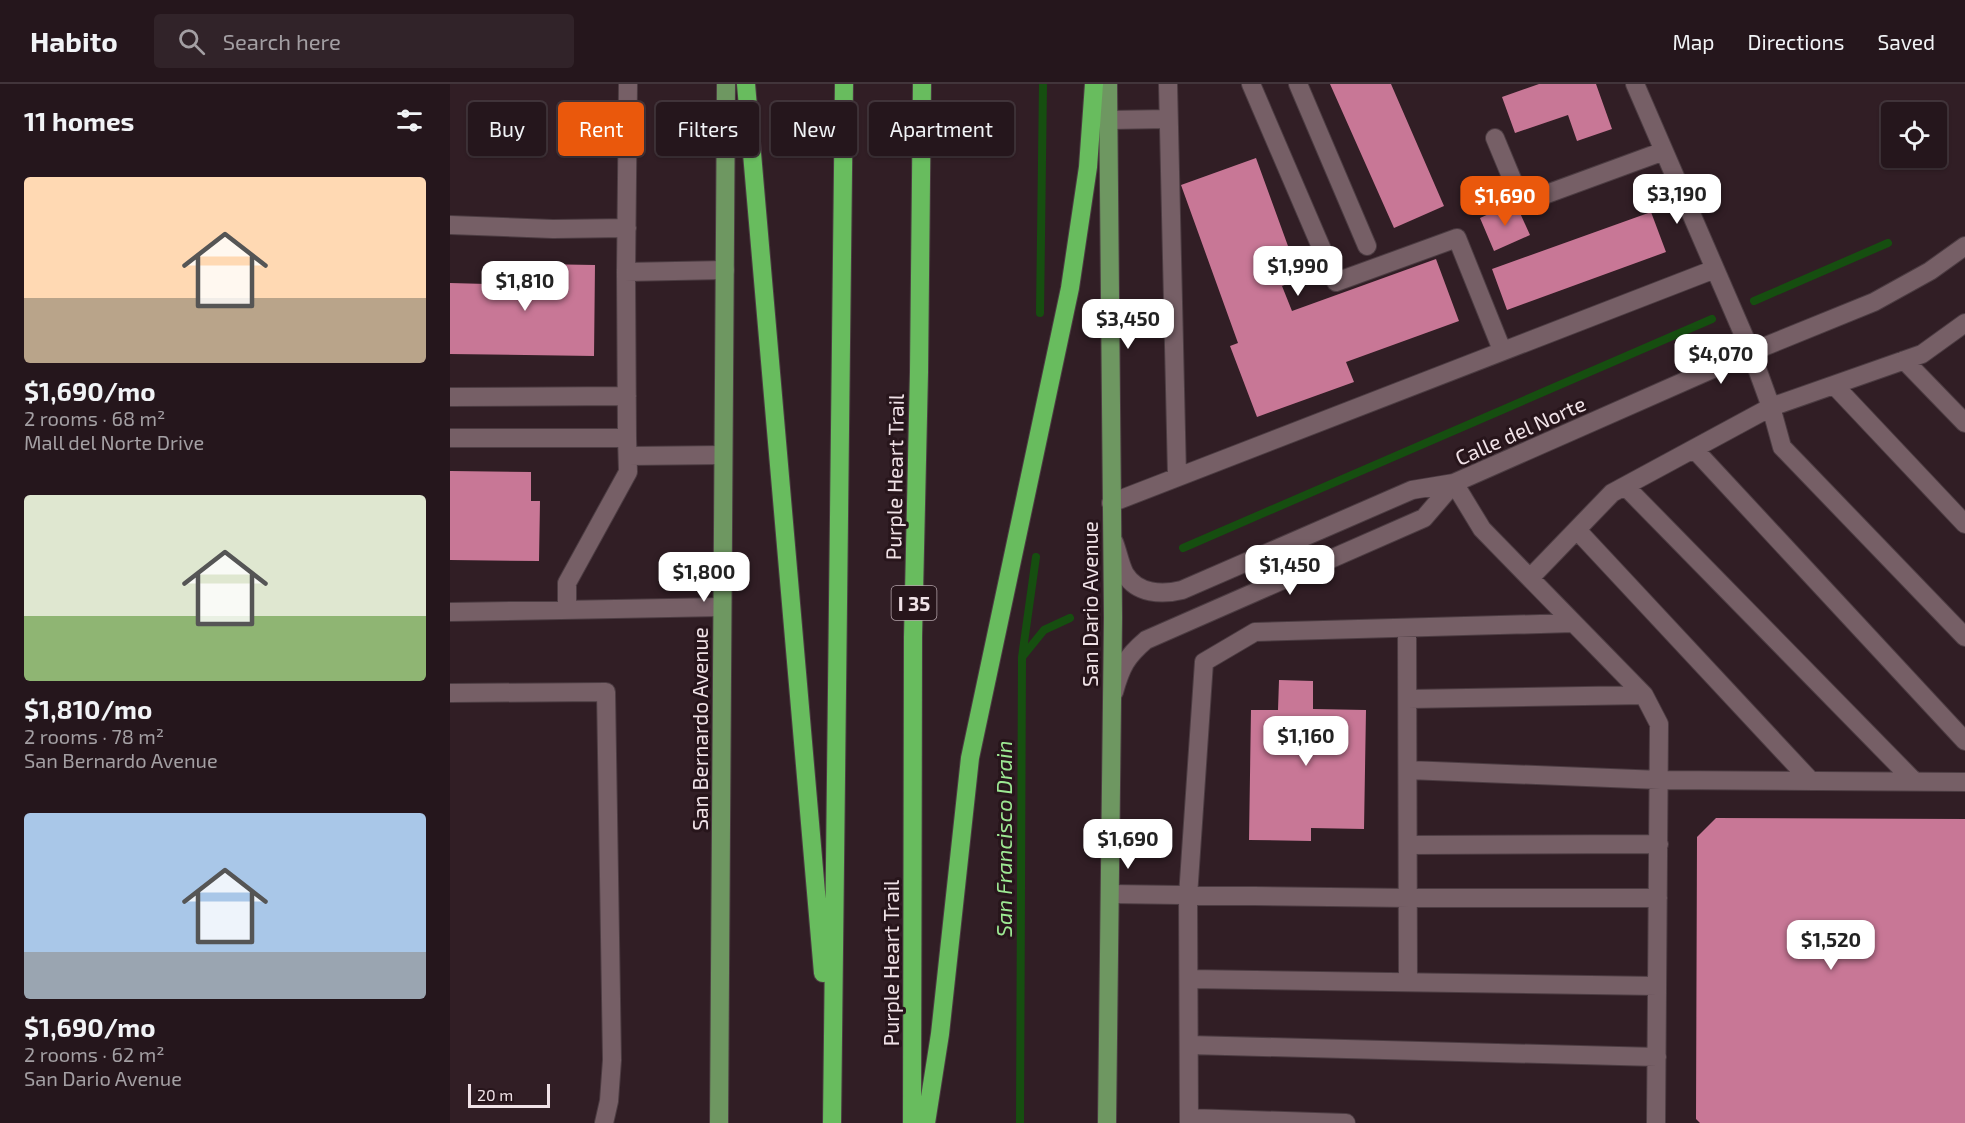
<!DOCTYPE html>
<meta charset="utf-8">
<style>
:root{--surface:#25161c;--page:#312329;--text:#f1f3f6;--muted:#a39fa3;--line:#42353b;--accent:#ea580c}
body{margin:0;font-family:"Exo 2",sans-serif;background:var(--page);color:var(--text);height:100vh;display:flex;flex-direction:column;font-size:22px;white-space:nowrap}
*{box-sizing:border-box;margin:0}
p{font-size:20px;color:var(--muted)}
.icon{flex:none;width:33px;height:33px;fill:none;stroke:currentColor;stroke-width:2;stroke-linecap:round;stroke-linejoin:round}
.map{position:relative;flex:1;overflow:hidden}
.details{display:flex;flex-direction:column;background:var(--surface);width:450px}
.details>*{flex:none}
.banner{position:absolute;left:18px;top:18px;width:570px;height:54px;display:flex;gap:12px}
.tools{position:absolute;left:1431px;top:18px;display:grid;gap:12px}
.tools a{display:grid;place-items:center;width:66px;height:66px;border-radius:6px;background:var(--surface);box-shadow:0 2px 4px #0004,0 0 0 2px var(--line);font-size:30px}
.scale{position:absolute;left:18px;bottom:15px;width:82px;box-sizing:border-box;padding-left:6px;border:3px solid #f0e2e7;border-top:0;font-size:16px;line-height:21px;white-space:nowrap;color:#f0e2e7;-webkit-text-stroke:4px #27151b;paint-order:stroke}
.price{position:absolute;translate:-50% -51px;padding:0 14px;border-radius:12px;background:#fff;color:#222;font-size:20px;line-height:39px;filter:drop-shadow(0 2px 3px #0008)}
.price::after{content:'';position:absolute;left:50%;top:36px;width:18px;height:14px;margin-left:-9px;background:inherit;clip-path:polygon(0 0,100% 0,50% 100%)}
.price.on{background:var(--accent);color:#fff}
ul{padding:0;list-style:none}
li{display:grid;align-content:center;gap:12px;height:318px;padding:0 24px}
li span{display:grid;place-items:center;height:186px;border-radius:6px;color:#555}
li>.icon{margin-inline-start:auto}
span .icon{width:108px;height:108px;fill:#fffc;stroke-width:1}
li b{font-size:26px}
h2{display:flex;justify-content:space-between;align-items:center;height:72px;padding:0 24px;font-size:26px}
.pill{padding:0 21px;border-radius:6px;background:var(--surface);box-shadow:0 2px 4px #0004,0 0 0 2px var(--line);font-size:21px;line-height:54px}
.pill.on{background:var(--accent);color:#fff}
header{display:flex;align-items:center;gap:36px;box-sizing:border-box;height:84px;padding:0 30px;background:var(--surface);border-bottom:2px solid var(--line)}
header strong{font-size:28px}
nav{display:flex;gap:33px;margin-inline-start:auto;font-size:21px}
.search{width:420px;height:54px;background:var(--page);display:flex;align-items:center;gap:15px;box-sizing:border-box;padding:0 21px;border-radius:6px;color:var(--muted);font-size:22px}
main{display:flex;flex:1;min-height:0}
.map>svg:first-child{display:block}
</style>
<header>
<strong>Habito</strong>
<div class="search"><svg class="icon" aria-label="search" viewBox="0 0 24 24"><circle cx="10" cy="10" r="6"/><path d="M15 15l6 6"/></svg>Search here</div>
<nav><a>Map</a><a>Directions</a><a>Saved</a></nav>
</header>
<main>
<section class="details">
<h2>11 homes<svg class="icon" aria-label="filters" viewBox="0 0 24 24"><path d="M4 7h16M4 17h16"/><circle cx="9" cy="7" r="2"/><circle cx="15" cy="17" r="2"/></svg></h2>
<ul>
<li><span style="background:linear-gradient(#ffd9b3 65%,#b9a48a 0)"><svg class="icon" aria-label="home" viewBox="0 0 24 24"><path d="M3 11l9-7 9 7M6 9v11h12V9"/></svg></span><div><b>$1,690/mo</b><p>2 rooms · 68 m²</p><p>Mall del Norte Drive</p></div></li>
<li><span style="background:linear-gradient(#dfe7d0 65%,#8fb573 0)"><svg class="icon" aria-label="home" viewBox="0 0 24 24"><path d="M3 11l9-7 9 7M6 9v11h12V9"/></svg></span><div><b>$1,810/mo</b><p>2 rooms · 78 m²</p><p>San Bernardo Avenue</p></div></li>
<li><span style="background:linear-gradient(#a9c7e8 75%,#9aa5b1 0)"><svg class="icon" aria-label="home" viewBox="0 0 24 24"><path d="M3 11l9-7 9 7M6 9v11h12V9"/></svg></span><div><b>$1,690/mo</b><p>2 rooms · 62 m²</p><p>San Dario Avenue</p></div></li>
</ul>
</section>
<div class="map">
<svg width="1515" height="1039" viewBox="0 0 1515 1039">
<rect width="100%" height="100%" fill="#311e25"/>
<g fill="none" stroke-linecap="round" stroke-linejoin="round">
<path stroke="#164e10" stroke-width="8" d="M 1304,217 L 1438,159
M 590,229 L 593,0
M 733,464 L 1262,235
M 573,572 L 594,546 L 620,534
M 570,1039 L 572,573 L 586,473"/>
</g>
<path fill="#c87796" d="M 880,0 L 941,0 L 994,122 L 944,144 Z
M 1089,0 L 1146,0 L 1162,45 L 1127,57 L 1118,31 L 1065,49 L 1052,13 Z
M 806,74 L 850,195 L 832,202 L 842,227 L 986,175 L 1009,237 L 896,278 L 904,298 L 807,333 L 780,262 L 788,259 L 731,101 Z
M 1065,118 L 1080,151 L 1044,167 L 1030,134 Z
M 1201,128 L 1216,168 L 1057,226 L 1042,185 Z
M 37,179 L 145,181 L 144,272 L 0,270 L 0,199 L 37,200 Z
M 0,387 L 81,388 L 81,417 L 90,417 L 89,477 L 0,476 Z
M 829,596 L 863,597 L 863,625 L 916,626 L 914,745 L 861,744 L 861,757 L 799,756 L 801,626 L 828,626 Z
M 1266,734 L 1515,735 L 1515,1039 L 1250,1039 L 1246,1035 L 1247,753 Z"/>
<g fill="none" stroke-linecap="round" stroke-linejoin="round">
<g stroke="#4c3c42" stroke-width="20">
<path id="minor" d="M 178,0 L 176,188 L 275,186
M 718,0 L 727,392
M 801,0 L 886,198 L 1007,154 L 1052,266
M 848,0 L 917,162
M 658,36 L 718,35
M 1045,54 L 1072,119 L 1214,67
M 0,141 L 103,145 L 177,144
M 176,188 L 177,354
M 1515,239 L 1472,270 L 1321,323 L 1332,363 L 1515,553
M 1454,276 L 1515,339
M 1384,301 L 1515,440
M 0,313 L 177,312
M 0,354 L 177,354 L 178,388 L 117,499 L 117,526
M 1244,365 L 1515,657
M 178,372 L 273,371
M 1004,399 L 1032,445 L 1194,611 L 1209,640 L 1206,1039
M 1175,402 L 1464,697
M 661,419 L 1265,185
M 1127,446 L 1361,697
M 664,458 C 668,468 670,481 675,490 C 687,510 712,511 732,506 L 962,406 L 1004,399 L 1301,268 L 1424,218 L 1480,187 L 1515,162
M 1080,494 L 1162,409 L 1321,323 L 1301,268 L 1185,0
M 0,528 L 272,523
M 957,544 L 958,898
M 664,608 C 671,583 676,573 696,556 L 974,434 L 1004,399
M 0,609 L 156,608 L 162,976 L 159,1017 L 154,1039
M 958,615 L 1194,611
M 958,686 L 1210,696 L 1515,698
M 958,761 L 1209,760
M 660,810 L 958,814 L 1208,814
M 739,895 L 1207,902
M 739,961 L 1207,973
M 739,1034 L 896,1039
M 739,1039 L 738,812 L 754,578 L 805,548 L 1123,539"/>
</g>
<g stroke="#4c3c42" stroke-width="20">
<path id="major" d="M 269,1039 L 276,0
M 657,1039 L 663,533 L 658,0"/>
</g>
<g stroke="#4c3c42" stroke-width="20">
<path id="highway" d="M 296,0 L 373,889
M 382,1039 L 394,0
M 462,1039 L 463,553 L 469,288 L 472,0
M 476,1039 L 490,950 L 520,674 L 620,204 L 638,83 L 644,0"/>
</g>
<use href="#minor" stroke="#765f66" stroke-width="18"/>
<use href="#major" stroke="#6e9761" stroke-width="18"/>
<use href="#highway" stroke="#68bc5e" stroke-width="18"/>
</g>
<g text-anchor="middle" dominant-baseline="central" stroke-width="6" stroke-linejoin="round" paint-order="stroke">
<rect fill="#27151b" stroke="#b4a4aa" stroke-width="1.5" x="441.5" y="502" width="45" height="34" rx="4.5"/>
<g font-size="20" font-weight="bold" fill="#f0e2e7">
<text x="464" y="519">I 35</text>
</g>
<g font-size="21" fill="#f0e2e7" stroke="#27151b">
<text transform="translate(1070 346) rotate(-24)">Calle del Norte</text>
<text transform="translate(444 393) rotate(-89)">Purple Heart Trail</text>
<text transform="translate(639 520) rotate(-90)">San Dario Avenue</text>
<text transform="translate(249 645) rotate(-90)">San Bernardo Avenue</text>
<text transform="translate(440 879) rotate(-90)">Purple Heart Trail</text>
</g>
<g font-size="22" font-style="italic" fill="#9de993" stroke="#27151b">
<text transform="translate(553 755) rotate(-90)">San Francisco Drain</text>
</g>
</g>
</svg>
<div class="tools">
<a><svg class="icon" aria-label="locate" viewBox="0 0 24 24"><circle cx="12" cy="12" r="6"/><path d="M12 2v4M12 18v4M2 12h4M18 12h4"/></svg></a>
</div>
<div class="scale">20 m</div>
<b class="price" style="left:1227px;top:141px">$3,190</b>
<b class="price on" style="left:1055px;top:143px">$1,690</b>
<b class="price" style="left:848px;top:213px">$1,990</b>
<b class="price" style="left:75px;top:228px">$1,810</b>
<b class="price" style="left:678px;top:266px">$3,450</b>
<b class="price" style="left:1271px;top:301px">$4,070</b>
<b class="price" style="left:840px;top:512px">$1,450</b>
<b class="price" style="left:254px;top:519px">$1,800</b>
<b class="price" style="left:856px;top:683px">$1,160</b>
<b class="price" style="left:678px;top:786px">$1,690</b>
<b class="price" style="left:1381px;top:887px">$1,520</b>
<div class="banner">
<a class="pill">Buy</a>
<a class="pill on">Rent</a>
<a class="pill">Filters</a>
<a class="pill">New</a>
<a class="pill">Apartment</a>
</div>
</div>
</main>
